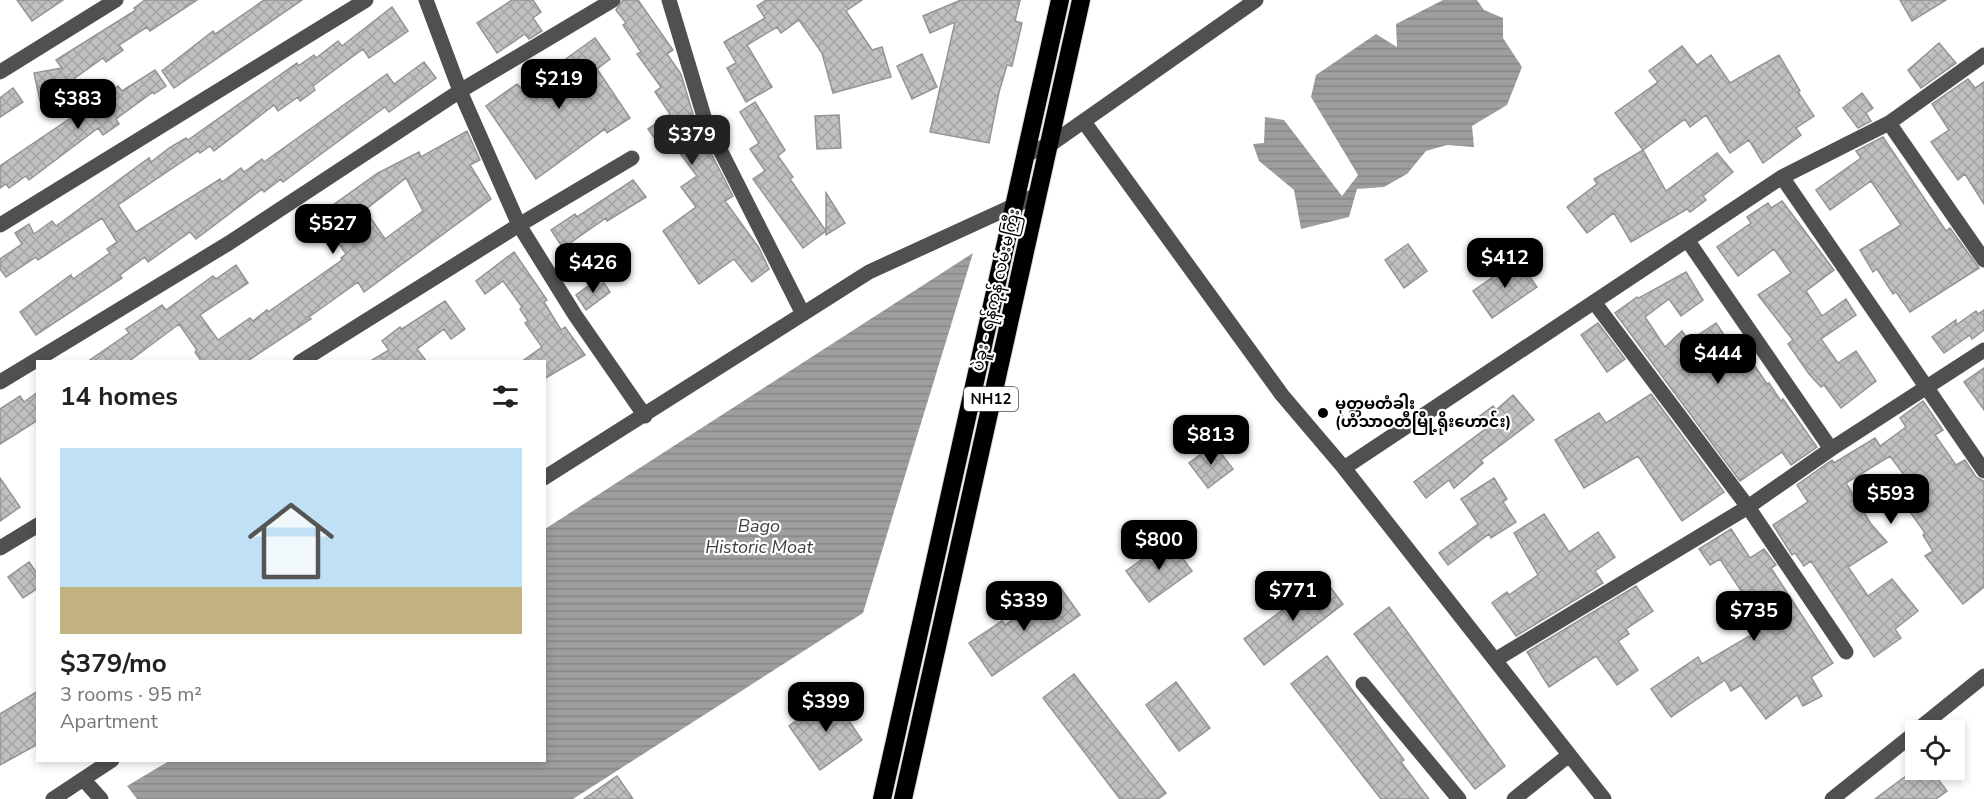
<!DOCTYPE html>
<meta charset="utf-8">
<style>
:root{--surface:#fff;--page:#f6f6f6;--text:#222;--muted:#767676;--accent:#000}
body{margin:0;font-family:"Nunito Sans","Noto Sans Myanmar",sans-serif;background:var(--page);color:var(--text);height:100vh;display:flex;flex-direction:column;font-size:22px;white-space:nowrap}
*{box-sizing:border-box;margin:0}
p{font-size:20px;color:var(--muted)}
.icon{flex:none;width:33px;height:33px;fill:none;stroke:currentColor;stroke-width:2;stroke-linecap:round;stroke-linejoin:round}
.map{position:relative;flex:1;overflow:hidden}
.side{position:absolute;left:36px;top:360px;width:510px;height:402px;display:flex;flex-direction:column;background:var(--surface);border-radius:0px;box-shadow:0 3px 9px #0003}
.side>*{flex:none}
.controls{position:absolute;left:1905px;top:720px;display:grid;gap:12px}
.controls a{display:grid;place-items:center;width:60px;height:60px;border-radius:0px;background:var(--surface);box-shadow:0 3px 9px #0003;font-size:30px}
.price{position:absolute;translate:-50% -51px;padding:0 14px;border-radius:12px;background:var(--accent);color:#fff;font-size:20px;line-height:39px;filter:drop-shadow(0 2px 3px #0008)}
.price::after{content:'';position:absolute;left:50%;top:36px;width:18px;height:14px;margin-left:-9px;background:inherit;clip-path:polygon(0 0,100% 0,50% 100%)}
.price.selected{background:#222;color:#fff}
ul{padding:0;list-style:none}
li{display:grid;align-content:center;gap:12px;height:318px;padding:0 24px}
li span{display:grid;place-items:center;height:186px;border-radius:0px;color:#555}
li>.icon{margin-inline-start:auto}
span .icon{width:108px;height:108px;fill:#fffc;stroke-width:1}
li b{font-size:26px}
h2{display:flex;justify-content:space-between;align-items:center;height:72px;padding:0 24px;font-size:26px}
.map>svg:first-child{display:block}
</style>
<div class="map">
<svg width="1984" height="799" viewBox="0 0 1984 799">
<defs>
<pattern id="water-rules" width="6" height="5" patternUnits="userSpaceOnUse" patternTransform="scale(1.5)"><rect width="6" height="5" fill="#9e9e9e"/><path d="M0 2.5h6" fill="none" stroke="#868686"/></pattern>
<pattern id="building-cross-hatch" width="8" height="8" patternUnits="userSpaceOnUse" patternTransform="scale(1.5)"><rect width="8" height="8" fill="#c0c0c0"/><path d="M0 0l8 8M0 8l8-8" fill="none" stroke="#a3a3a3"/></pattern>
</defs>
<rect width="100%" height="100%" fill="#fff"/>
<path fill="url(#water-rules)" d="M 1443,0 L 1477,0 L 1484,10 L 1503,18 L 1503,38 L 1522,67 L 1507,105 L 1472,126 L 1474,147 L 1447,145 L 1426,151 L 1407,174 L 1384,187 L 1357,189 L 1349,217 L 1301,229 L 1294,190 L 1259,161 L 1253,144 L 1264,143 L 1265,117 L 1284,120 L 1342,196 L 1358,175 L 1311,97 L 1316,75 L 1376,34 L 1397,47 L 1396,24 Z
M 973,253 L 863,613 L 573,799 L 137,799 L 127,786 L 169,761 L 544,760 L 545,529 Z"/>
<path fill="url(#building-cross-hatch)" stroke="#949494" stroke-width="1.5" fill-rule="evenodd" d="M 17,0 L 63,0 L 32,21 Z
M 145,0 L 197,0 L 150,31 L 147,27 L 119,45 L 123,50 L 106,62 L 103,58 L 58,90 L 56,87 L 40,101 L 34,73 L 62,68 L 56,60 L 136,10 L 134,8 Z
M 264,0 L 302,0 L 174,88 L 162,71 L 213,31 L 215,34 Z
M 512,0 L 533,0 L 541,12 L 533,18 L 542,31 L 529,39 L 525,34 L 497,53 L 477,23 Z
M 623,0 L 638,0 L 673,50 L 667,54 L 681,74 L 696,124 L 733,196 L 725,201 L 759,248 L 769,269 L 752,282 L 734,259 L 699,284 L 663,231 L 696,207 L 681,187 L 697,176 L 667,136 L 658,143 L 648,129 L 670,114 L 655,92 L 661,87 L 637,54 L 641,52 L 623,25 L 626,23 L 616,10 Z
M 766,0 L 862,0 L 846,11 L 872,50 L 882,47 L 891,77 L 833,93 L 822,53 L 799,20 L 781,33 L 777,27 L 747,45 L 772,87 L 746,102 L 727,68 L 736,63 L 724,42 L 765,18 L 757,6 Z
M 961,0 L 1020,0 L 1015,21 L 1022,23 L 1012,66 L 1007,65 L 999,92 L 989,143 L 930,132 L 955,22 L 930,33 L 923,16 Z
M 1900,0 L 1946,0 L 1912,21 Z
M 392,7 L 408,31 L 369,58 L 363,49 L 313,86 L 315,90 L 300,101 L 298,97 L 278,111 L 274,105 L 214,151 L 210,146 L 200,153 L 198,151 L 118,205 L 136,232 L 220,179 L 222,182 L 241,168 L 244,172 L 262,159 L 264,162 L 387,74 L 394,84 L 424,62 L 436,78 L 389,112 L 385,107 L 283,182 L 281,179 L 264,192 L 262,189 L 196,239 L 190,232 L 148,262 L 145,257 L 120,275 L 122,278 L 36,335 L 20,312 L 71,275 L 73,279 L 110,253 L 107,249 L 117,242 L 102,218 L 38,260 L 36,257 L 6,277 L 0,269 L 0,259 L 22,244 L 15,233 L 29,224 L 34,234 L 52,221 L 56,226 L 149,158 L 151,162 L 169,148 L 186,138 L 188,140 L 297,63 L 298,66 L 314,55 L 316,58 L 338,41 L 342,46 Z
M 595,38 L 610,59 L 597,69 L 630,118 L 607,133 L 605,129 L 536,179 L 486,106 L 517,84 L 521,88 L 541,74 L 542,76 Z
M 1939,43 L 1956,63 L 1921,88 L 1908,70 Z
M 1682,46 L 1697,65 L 1711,55 L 1730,83 L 1779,55 L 1800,91 L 1798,92 L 1814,116 L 1796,128 L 1801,135 L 1763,163 L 1749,140 L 1730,153 L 1706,115 L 1690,127 L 1685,119 L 1643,150 L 1615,113 L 1658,82 L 1649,71 Z
M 922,54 L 937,87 L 912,99 L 897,66 Z
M 155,70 L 166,86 L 154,94 L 153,92 L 116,119 L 119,124 L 103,135 L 98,128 L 29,180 L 26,176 L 9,188 L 6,184 L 0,188 L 0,166 L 118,86 L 122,91 Z
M 1968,79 L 1975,88 L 1984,82 L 1984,204 L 1965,174 L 1958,180 L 1931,142 L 1949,130 L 1932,104 Z
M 13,88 L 23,102 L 0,117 L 0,98 Z
M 1862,93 L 1873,108 L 1866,113 L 1871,121 L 1858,128 L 1843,108 Z
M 755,102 L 785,150 L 778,156 L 793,177 L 790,179 L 826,231 L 803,248 L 753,179 L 765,171 L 750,149 L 759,143 L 740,112 Z
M 839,115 L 841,148 L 817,149 L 815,116 Z
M 467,131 L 480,160 L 470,165 L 491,199 L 364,292 L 358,282 L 309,317 L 311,319 L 246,362 L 202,362 L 195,352 L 197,350 L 179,324 L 128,362 L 87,362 L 129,333 L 126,329 L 162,305 L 166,310 L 213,276 L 216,279 L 236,265 L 248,283 L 200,315 L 218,340 L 250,318 L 253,321 L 267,310 L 268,312 L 342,260 L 341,258 L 346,254 L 319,215 L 378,173 L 419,152 L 421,157 ZM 406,178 L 423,211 L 385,239 L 365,210 Z
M 1883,137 L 1946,231 L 1950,228 L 1979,268 L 1910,312 L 1896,292 L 1893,294 L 1877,269 L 1873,272 L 1860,250 L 1901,225 L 1871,181 L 1830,210 L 1816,190 L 1861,158 L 1856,151 Z
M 1643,150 L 1666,191 L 1717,153 L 1733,172 L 1703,196 L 1706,200 L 1690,212 L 1687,209 L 1631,242 L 1614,213 L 1587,233 L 1567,207 L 1597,184 L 1594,179 Z
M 633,180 L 646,197 L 607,221 L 606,218 L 563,248 L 551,230 L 575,214 L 577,217 Z
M 826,193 L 845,223 L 826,235 Z
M 1782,201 L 1834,270 L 1806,291 L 1822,316 L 1846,299 L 1856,315 L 1821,339 L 1838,363 L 1856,351 L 1876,381 L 1841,408 L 1824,385 L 1821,387 L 1809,374 L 1788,344 L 1793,340 L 1758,295 L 1791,273 L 1774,249 L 1738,276 L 1717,247 L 1751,223 L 1747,217 L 1768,203 L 1771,208 Z
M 1408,244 L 1427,271 L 1404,288 L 1385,260 Z
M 514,252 L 547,300 L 544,302 L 561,330 L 565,327 L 585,355 L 544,379 L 544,362 L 521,362 L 542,347 L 525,323 L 528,321 L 520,309 L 522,307 L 503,281 L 485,294 L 476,281 Z
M 1518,260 L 1537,287 L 1492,318 L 1473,291 Z
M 1686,272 L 1703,300 L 1681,316 L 1669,299 L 1645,317 L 1665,347 L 1682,331 L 1689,341 L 1716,323 L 1733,348 L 1740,344 L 1767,384 L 1769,383 L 1781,401 L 1783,399 L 1817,447 L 1791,465 L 1782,452 L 1740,481 L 1615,313 L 1637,297 L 1639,298 Z
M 600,277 L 610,292 L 586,310 L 576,295 Z
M 445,301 L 465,329 L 451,339 L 444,329 L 417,349 L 427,362 L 369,362 L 389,350 L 382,341 L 400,327 L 402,329 Z
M 1984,310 L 1984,330 L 1972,339 L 1970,335 L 1944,353 L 1932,337 L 1956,320 L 1956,325 L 1976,311 L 1978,314 Z
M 1598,323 L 1625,359 L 1607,372 L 1581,335 Z
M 1984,368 L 1984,410 L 1964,382 Z
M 38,392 L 38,420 L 0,444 L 0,409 L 20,396 L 24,402 Z
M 1651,394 L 1724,492 L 1682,521 L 1638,456 L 1584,488 L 1555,440 L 1599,413 L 1606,423 Z
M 1513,395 L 1534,420 L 1481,460 L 1483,463 L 1454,488 L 1449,480 L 1426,498 L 1414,482 L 1488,427 L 1480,416 L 1493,406 L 1496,410 Z
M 1923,401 L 1943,430 L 1935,435 L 1956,465 L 1965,460 L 1976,477 L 1984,481 L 1984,587 L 1963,604 L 1925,556 L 1933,551 L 1923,535 L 1925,533 L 1903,502 L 1912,496 L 1902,482 L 1907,479 L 1890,456 L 1846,483 L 1871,524 L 1887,542 L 1848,567 L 1868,596 L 1892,579 L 1918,611 L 1895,629 L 1901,638 L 1874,657 L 1811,561 L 1804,566 L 1795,553 L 1792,555 L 1773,525 L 1808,502 L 1797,485 L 1832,460 L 1834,463 L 1875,438 L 1880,446 L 1906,427 L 1900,418 Z
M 1214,444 L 1233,469 L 1208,488 L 1189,463 Z
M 0,478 L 20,507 L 0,521 Z
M 1494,478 L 1507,499 L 1503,502 L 1516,522 L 1491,538 L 1489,534 L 1448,565 L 1439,553 L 1478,524 L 1461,499 Z
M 1544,514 L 1569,552 L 1598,532 L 1615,557 L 1595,571 L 1603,583 L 1516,636 L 1492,603 L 1507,592 L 1509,595 L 1538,575 L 1514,533 Z
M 1731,529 L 1750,558 L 1764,549 L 1776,565 L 1771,568 L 1833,663 L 1811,677 L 1822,696 L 1803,706 L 1797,695 L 1766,719 L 1741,685 L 1731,691 L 1725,680 L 1671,717 L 1651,689 L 1698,657 L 1702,664 L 1758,631 L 1736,596 L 1742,592 L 1720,559 L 1710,565 L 1699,549 Z
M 1169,540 L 1192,571 L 1149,602 L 1126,571 Z
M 29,562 L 38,575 L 38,588 L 23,598 L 8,577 Z
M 1324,579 L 1343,604 L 1264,665 L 1244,639 Z
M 1636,586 L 1653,611 L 1626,629 L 1629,634 L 1618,641 L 1638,670 L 1617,685 L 1596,656 L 1549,687 L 1527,652 Z
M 1060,587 L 1080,615 L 992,676 L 969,643 L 1002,621 L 1005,625 Z
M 1389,607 L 1505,766 L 1475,789 L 1354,634 Z
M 1327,656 L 1404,760 L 1401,762 L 1429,799 L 1381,799 L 1291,684 Z
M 1074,674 L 1166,793 L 1158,799 L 1120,799 L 1043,698 Z
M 1176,682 L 1210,728 L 1179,751 L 1146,705 Z
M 38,691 L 38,744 L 0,765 L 0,714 Z
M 832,696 L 862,740 L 820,770 L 789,726 Z
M 1914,770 L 1931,770 L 1947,791 L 1936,799 L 1875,799 Z
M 617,776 L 633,799 L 584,799 Z"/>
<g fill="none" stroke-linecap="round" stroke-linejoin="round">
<g stroke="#dbdbdb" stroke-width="20">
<path id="highway" d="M 882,799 L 1060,0
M 903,799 L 1081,0"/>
</g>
<path stroke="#505050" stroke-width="15" d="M 426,0 L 460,91 L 519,225 L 575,315 L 645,416
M 669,0 L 705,120 L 803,314
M 0,72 L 116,0
M 1084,122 L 1282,395 L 1344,468 L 1604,799
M 1889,123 L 1984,260
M 1027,154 L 1051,144 L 1256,0
M 1782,177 L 1984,471
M 0,225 L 366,0
M 1688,241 L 1831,449
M 1594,302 L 1748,507 L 1846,652
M 300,362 L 519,225 L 632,158
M 0,382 L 229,243 L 460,91 L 613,0
M 1344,468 L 1782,177 L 1889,123 L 1984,55
M 544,478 L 869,272 L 1037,195
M 0,548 L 38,525
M 1495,660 L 1748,507 L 1831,449 L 1984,350
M 1363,684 L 1459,799
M 1917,730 L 1984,676
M 83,779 L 101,799
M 53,799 L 112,760
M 1514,799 L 1569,755
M 1832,799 L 1916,732"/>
<use href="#highway" stroke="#000" stroke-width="18"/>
</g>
<circle fill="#000" stroke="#fff" stroke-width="2" cx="1323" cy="413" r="6"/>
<g text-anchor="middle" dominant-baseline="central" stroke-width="4.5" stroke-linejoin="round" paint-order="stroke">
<rect fill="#fff" stroke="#4c4c4c" stroke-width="1.5" x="964" y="387" width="54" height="24" rx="4.5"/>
<g font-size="15" font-weight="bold" fill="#000">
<text x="991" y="399">NH12</text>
</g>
<g font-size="16" fill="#000" stroke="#fff">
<text transform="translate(996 290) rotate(-77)">ပဲခူး - ရန်ကုန် လမ်းမကြီး</text>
</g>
<g font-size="16" font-weight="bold" fill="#000" stroke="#fff" text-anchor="start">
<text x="1335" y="404">မုတ္တမတံခါး<tspan x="1335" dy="18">(ဟံသာဝတီမြို့ရိုးဟောင်း)</tspan></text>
</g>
<g font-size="18" font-style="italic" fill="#3f3f3f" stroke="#fff">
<text x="759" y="526">Bago<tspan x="759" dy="21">Historic Moat</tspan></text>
</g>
</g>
</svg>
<div class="controls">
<a><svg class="icon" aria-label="locate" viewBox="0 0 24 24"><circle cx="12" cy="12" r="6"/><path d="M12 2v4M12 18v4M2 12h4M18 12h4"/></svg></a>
</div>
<b class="price" style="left:559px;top:110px">$219</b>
<b class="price" style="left:78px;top:130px">$383</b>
<b class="price selected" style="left:692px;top:166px">$379</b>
<b class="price" style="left:333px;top:255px">$527</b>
<b class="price" style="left:1505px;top:289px">$412</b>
<b class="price" style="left:593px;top:294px">$426</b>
<b class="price" style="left:1718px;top:385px">$444</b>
<b class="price" style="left:1211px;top:466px">$813</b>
<b class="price" style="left:1891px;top:525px">$593</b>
<b class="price" style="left:1159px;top:571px">$800</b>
<b class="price" style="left:1293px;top:622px">$771</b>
<b class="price" style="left:1024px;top:632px">$339</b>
<b class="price" style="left:1754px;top:642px">$735</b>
<b class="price" style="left:826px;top:733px">$399</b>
<section class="side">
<h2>14 homes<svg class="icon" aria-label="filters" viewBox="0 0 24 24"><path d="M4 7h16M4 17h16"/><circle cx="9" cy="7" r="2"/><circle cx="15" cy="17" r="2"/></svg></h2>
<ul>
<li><span style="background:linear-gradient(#bfe0f5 75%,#c2b280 0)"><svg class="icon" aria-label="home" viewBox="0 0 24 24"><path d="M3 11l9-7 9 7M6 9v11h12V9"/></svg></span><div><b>$379/mo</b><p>3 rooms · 95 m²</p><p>Apartment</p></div></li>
</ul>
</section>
</div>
